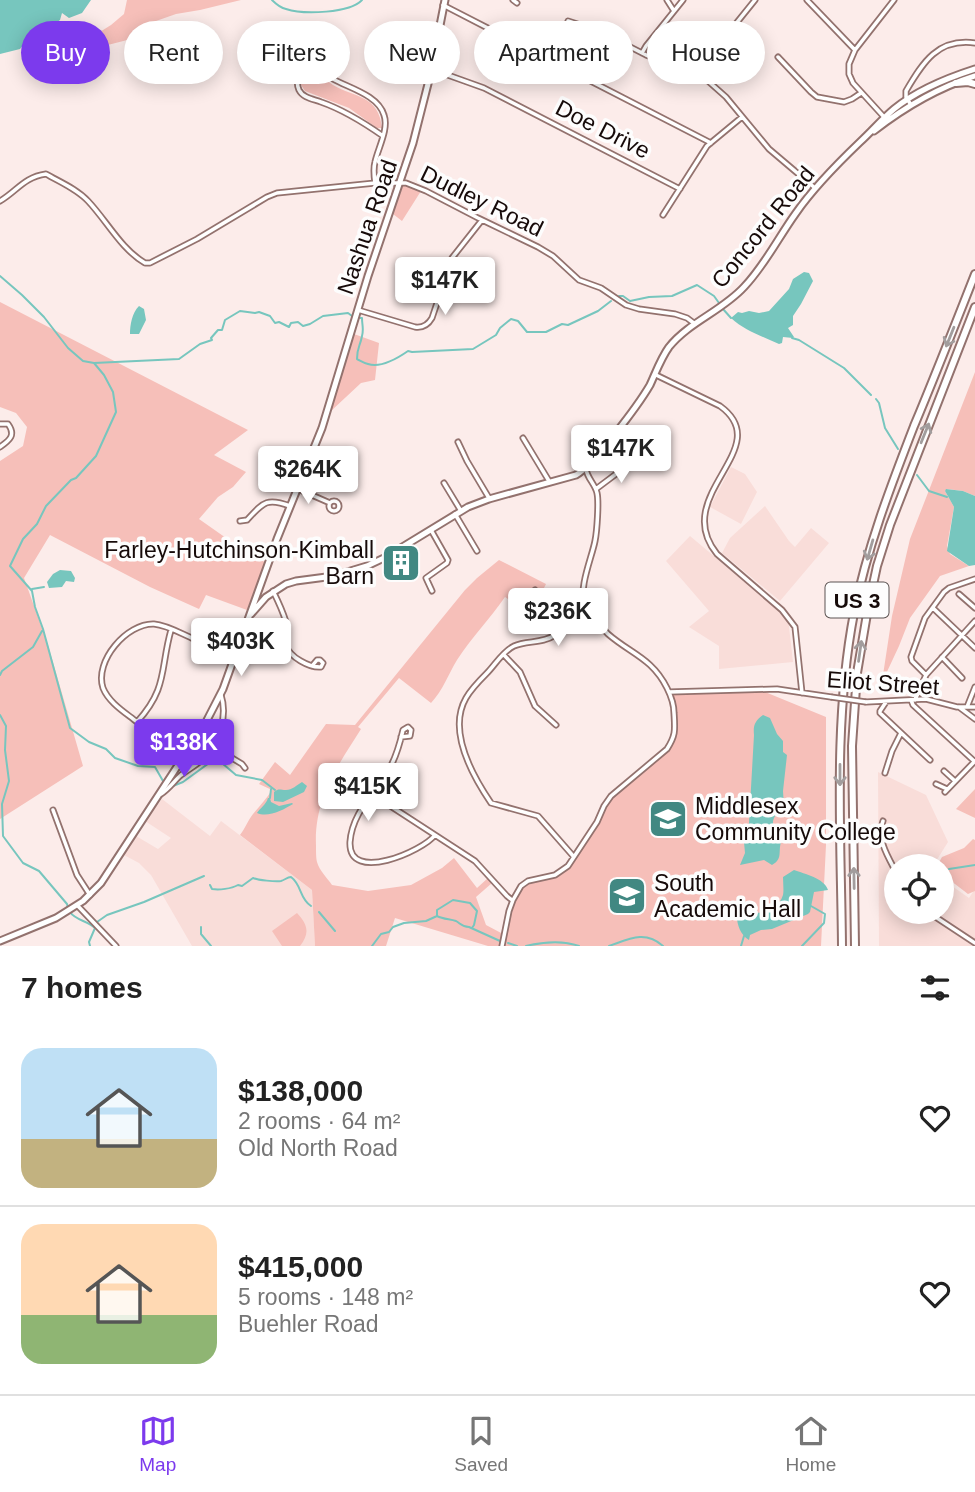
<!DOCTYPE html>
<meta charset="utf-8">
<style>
:root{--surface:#fff;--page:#f6f6f6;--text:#222;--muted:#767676;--line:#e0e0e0;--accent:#7c3aed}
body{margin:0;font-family:Arial,sans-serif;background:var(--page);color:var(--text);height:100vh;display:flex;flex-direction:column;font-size:26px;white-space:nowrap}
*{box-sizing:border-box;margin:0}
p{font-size:23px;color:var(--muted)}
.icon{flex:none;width:38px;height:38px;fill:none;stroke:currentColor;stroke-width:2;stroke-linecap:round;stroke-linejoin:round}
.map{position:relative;height:946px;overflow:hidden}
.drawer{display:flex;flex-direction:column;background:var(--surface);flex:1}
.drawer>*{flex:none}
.top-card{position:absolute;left:21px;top:21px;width:934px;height:63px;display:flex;gap:14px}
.fabs{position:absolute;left:884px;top:854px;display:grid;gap:14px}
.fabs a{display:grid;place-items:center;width:70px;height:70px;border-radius:50%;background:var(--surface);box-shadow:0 4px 18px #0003;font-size:35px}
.price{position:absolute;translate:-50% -60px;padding:0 16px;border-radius:7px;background:#fff;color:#222;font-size:23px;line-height:46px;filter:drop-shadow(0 2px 4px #0008)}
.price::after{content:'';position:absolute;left:50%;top:42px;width:21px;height:16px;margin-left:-10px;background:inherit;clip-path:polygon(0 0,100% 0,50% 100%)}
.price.active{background:var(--accent);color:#fff}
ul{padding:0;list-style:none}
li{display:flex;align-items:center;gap:21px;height:175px;padding:0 21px}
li+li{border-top:2px solid var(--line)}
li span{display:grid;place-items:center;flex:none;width:196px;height:140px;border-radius:21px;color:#555}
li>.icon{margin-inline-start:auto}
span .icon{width:84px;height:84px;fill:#fffc;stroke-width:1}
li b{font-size:30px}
h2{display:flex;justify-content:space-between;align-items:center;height:84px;padding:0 21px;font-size:30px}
.chip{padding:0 24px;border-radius:32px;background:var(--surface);box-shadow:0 4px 18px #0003;font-size:24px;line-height:63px}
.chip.active{background:var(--accent);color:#fff}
.menu{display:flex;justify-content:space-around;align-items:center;height:98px;border-top:2px solid var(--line);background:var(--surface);font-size:19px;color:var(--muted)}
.menu a{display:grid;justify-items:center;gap:4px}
.menu .active{color:var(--accent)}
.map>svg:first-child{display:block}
</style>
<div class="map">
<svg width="975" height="946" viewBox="0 0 975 946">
<rect width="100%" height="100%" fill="#fcecea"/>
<path fill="#f9ddd9" d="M 731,467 L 745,474 L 757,492 L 741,524 L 710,507 Z
M 765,506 L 789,541 L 795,547 L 811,528 L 829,543 L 780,601 L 722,553 L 730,538 Z
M 690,536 L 788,618 L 793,662 L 719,669 L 719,646 L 689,627 L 709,611 L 666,561 Z
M 878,772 L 926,795 L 948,842 L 933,866 L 896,866 L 896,912 L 942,912 L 942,879 L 969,898 L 975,889 L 975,946 L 879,946 Z
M 162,799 L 210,836 L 221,821 L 312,890 L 315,946 L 192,946 L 151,875 L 139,863 L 124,855 L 136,836 L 158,849 L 171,838 L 145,821 Z"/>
<path fill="#f6bfb9" d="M 127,0 L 241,0 L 200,10 L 176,14 L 156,21 L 135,38 L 100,47 L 95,35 L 111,25 L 124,14 Z
M 314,72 C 323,74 325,80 333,85 C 355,98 379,95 382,128 L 377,128 L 349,108 L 305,91 L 301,85 C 302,77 307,73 314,72 Z
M 403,185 L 421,191 L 402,221 L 393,214 Z
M 0,302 L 248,430 L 214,455 L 246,472 L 233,487 L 218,497 L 199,519 L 236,545 L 245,554 L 265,562 L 247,610 L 206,595 L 199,609 L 150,587 L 50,535 L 24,578 L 48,645 L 83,766 L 0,819 L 0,461 L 23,446 L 27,427 L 16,413 L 0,407 Z
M 354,334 L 379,343 L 375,380 L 361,383 L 331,411 Z
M 975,372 L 975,496 L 963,491 L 947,489 L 945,491 L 954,507 L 947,546 L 950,554 L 969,566 L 940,576 L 910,618 L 899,646 L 885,676 L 883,675 L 892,616 L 910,539 Z
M 499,560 L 546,584 L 544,588 L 538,590 L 536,587 L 508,599 L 505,597 C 490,619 471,638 457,660 C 448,675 443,690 431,703 L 399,678 L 358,727 L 361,729 C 337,767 314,799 316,846 C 316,851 316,858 317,862 C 319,870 328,879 332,885 L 368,891 L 411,885 L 442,868 L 454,858 L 477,888 L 488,878 L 492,883 L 476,897 L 486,925 L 503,934 L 501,946 L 488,946 L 395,918 L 386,946 L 315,946 L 312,890 L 240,835 C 245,829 248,820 253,814 C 260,806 266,799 272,790 L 259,784 L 275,762 L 290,775 L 326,724 L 355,725 L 465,590 L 477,578 Z
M 760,690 L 826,717 L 826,845 L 821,946 L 502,946 L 509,911 L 521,886 L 528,881 L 562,871 L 597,822 L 606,801 L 667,749 C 678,733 675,710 669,692 Z
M 975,789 L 975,818 L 956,809 Z
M 973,839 L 975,840 L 975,891 L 968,894 L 942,874 L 942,866 L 937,866 L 942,857 L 964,848 Z
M 297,913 C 308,925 310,933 300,946 L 282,946 L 272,931 Z"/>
<path fill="#77c6be" d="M 0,0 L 91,0 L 82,13 L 69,18 L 62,13 L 60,20 L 41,34 L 28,39 L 20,49 L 0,54 Z
M 804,272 L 809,273 L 813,281 L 801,304 L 793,316 L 793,325 L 788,328 L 794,337 L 793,338 L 783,337 L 782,343 L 779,344 C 762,336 745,331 731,318 L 738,312 L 742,313 L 749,311 L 759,313 L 769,311 L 789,289 L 793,279 Z
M 139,306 L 144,309 L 146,320 L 139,334 L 130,334 C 130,325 132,313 139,306 Z
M 946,489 L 963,491 L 975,496 L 975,565 L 969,566 L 947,551 L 954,507 L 945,491 Z
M 60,570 L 71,571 L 75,578 L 74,582 L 66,581 L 62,587 L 49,588 L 47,582 L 53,574 Z
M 763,715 L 770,718 L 777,734 L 783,741 L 783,752 L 787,755 L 783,791 L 784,807 C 778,812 772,817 773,825 L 781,828 L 785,833 C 784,836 782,839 781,842 C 778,852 783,859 772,865 L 764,860 L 740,865 L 745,853 L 744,842 L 749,823 L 754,735 C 753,725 755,721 763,715 Z
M 302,782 L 307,786 L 304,792 L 283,802 L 274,801 L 274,792 C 279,788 280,790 286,790 C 292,790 297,785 302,782 Z
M 268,798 L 270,798 L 271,802 L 279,806 L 292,803 L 293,804 C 283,810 268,818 257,813 C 260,808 266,805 268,798 Z
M 794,870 C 805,874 824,878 828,890 L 814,892 L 810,912 L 808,914 L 772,929 L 761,930 L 750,935 L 749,940 C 740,935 736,923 737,912 C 754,914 776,916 783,895 C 784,890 783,883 783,877 Z"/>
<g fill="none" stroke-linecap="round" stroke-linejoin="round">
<path stroke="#77c6be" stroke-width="2" d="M 272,0 C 276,4 281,8 286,9 C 304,15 350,13 362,0
M 0,276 L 22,295 L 44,317 L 68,348 L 83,361 L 94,363 L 179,359 L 200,344 L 212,340 L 211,338 L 218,330 L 222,330 L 225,320 L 240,311 L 255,313 L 259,312 L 270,316 L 275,323 L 279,322 L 289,327 L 291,323 L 298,322 L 303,326 L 310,324 L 323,316 L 348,313 L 352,316
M 619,296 L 623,296 L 630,301 L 649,297 L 672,296 L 697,285 L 714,296 L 719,303
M 723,309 L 731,318
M 360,318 L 362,318 C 362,325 364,329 362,336 C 360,347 357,347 357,359 C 361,361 364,363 368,364 C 381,368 398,358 408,351 L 412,352 L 473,349 L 496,335 L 500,328 L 511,319 L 518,321 L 527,332 L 546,332 L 562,324 L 568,325 L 598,311 L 611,301
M 792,338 L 799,340 L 844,368 L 871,395
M 94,363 L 104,375 L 113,392 L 116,412 L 96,456 L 76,478 L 71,480 L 46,506 L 37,524 L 23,539 L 10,566 L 32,591 L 35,607 L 43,629 L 70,728 L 89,742 L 106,749 L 115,758 L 138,766 L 155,767 L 163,781
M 876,399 L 879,403 L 885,428 L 898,449
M 917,475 L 929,491 L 947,497
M 32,589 L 44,587
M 0,675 L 2,671 L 33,647 L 42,631
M 0,715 L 6,726 L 5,750 L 9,781 L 2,804 L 3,836 L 23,863 L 39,871 L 67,904 L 68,908
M 173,786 L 183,782 L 216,758 L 236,775 L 262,780 L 275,790
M 270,798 L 271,789
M 949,869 L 975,865
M 210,885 L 212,889 C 219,890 231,889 238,885 L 242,886 L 253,878 C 257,880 276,882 281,881 C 285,880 287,877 291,877 C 302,885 299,898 311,906
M 70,912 C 75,920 88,921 95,928 L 89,942 L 90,946
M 319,912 L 335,931
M 437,916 L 437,910 L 453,900 L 470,903 L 477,911 L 474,925 L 472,928
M 97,922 L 107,915 L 144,902 L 204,876
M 201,927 L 201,934 L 211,946
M 508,943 L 517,946
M 372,946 L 381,934 L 389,932 L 393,927 L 404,923 L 426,921 L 437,916 C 443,919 449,919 456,921 C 461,924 462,927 469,927 L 500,941
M 526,946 C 543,942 562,940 579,946
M 609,946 C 629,939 645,930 663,946
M 741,946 L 744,936
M 802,946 L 824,923 L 825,914 L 811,906"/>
<g stroke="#93726e" stroke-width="7">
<path id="minor" d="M 513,0 L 517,3
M 667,0 L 674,11
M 807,0 L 854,49
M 443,5 L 711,143
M 568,21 L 599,31 L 646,55 L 693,73 L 708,81 L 726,97 L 769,149 L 815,188
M 642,53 L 646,46 L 683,0
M 778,57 L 811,92 L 817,97 L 844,102 L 852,99 L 861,93
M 431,69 L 484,88 L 680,189
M 697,75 L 701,67 L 755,0
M 911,105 L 906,97 L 906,91 C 923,62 938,38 975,43
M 884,117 L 853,83 L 849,74 L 849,64 L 855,50 L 894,0
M 375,183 C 374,176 373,169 375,162 C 378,148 389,129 384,115 C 378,95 349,88 333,79 C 327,75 321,69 314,68 C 303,67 294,79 299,90 C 303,98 313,99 321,102 C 344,110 363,122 383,136
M 0,201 C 17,191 24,177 46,174 C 60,182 77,189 88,201 C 107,221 121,249 145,263 L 150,263 L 197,239 L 267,197 L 277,193 L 375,183 L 406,183 L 426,191 L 478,218 L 538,247 L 553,256 L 579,280 L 601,288 L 626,305 L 639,309 L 675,314 L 687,318 L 695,324
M 663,215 L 707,146 L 742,117
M 358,310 L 415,327 C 422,328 428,325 432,318 L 452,258 L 482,220
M 656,375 L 720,406 C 778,448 669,495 717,554 L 782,610 L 795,627 L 802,693
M 0,424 L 8,424 C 16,435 10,440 0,447
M 523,438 L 549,481
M 458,442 L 467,461 L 489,498
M 444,483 L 461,511
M 298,489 L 330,503
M 596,489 L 632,462
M329 506a5 5 0 1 1 10 0a5 5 0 1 1-10 0Z
M 455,514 L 477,551
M 240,521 L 247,520 C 263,503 266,497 290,506
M 431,530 L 448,560 L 447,563 L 426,578 L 432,591
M 535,590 L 545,605 L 572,618
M 273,591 C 278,601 283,612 286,622 C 288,630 284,637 286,645 C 289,657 310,668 321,667 L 323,663 L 320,660 L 317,660 L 312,666
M 959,594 L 975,608
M 933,608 L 975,648
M 171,630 C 160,669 168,688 137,722 C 126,713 109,703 103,688 C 94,661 127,623 154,624 C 167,625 182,634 194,639 C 208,644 222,647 236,651
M 504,655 L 520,672 L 535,706 L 556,725
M 942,657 L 962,678
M 926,675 L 912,661 L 911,657 L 925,618 L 944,592 L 949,588 L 975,579
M 669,692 L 777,689 L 831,697
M 911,700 L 913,705 L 974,761
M 915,700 L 926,675 L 975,621
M 866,702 L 926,699 L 957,707 L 975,707
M 886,702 L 880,711 L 880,713 L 930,760
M 959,707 L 975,719
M 967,707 L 975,687
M 401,737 L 410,736 L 411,730 L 408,727 L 403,730 C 400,743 395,760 388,771 C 374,794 352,813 350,842 C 348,884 423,851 435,835
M 212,746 L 242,764 L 245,768
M 944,771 L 955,781
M 885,773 L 892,751 L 901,733
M 936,784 L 947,789
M 945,792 L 975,761
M 161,794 C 169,789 174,781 181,775 C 189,769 197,765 204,758 C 219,743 228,716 221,695
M 372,794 L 475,861 L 507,896 L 512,900
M 53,810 L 77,875 L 90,895
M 883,821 C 876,838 888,857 896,872
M 574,857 L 538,816 L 491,803 C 472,775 447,731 466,698 C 471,689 480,680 487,673 C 495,665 503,651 514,646 C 527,640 542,644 555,635 C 567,627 575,614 586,605
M 77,905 L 116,946
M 928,912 L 975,943
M 502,946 L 509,911 L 513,900 L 521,886 L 528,881 L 555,875 L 568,866 L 597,822 L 604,806 L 611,796 L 667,749 C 676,735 675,730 674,713 C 674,704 671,696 667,688 C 652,658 631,654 608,634 C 600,626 591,615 585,604 C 578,589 592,557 595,541 C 597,531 599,502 597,493 C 595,484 587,478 586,469"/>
</g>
<g stroke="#93726e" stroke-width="9">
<path id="major" d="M 874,131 C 905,107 937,88 975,76
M 251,614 L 266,597 L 286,584 L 296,581 L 334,576 L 367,566 L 386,557 L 468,507 L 489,499 L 576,475 C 593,466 639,404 650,385 C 656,372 661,358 669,347 C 689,322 722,311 744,287 C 765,265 778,238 796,213 C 814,187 837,164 860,142 C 872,131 882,119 894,109 C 917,90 947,78 975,69
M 0,941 L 56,918 L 83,901 L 101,883 L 205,724 L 223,689 L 277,539 L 322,428 L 368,276 L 413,143 L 430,76 L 445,0"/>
</g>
<g stroke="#93726e" stroke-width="10">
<path id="highway" d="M 956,83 L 968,82 L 975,84
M 842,946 C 841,835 833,722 854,613 C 867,548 890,488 914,426 C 935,376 955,325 975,274
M 855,946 L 852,746 L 857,673 L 868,608 L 877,566 L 890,525 L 975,307"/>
</g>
<use href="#minor" stroke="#fff" stroke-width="3.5"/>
<use href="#major" stroke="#fff" stroke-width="5"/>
<use href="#highway" stroke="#fff" stroke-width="6"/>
<g stroke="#93726e" stroke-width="7" stroke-linecap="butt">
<path id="minor-bridge" d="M 831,697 L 866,702"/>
</g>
<use href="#minor-bridge" stroke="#fff" stroke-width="3.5"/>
</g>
<defs><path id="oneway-shaft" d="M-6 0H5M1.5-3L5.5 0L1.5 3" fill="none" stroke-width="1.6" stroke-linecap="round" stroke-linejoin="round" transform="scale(1.75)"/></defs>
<g stroke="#a29d9d">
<use href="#oneway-shaft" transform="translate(950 337) rotate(112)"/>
<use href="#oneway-shaft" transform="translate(925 433) rotate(-68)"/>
<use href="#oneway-shaft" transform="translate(870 550) rotate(106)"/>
<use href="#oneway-shaft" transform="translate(860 651) rotate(-82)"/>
<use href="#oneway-shaft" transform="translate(840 775) rotate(90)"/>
<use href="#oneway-shaft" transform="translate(854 878) rotate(-91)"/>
</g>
<defs>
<g id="building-square" transform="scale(2.0125)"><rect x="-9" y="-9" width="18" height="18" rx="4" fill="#418882" stroke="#fdfdfd"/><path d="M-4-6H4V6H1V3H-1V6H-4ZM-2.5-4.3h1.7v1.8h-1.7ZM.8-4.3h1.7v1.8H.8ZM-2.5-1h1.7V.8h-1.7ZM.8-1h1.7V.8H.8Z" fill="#fff"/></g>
<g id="university-square" transform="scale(2.0125)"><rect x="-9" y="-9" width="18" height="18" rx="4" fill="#418882" stroke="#fdfdfd"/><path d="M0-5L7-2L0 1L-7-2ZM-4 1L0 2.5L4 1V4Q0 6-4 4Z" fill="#fff"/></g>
</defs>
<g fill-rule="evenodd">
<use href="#building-square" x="401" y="563"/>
<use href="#university-square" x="668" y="819"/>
<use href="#university-square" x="627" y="896"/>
</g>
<g text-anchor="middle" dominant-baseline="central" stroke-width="7" stroke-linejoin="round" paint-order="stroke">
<rect fill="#fdfdfd" stroke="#5b5352" stroke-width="2" x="825.5" y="582.5" width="63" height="35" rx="5"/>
<g font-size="21" font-weight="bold" fill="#160a09">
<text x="857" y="600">US 3</text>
</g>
<g font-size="23" fill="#160a09" stroke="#fdfdfd">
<text transform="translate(603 129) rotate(27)">Doe Drive</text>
<text transform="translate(482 201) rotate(26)">Dudley Road</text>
<text transform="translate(367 227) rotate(-71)">Nashua Road</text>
<text transform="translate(763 227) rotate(-51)">Concord Road</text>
<text transform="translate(883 683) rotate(4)">Eliot Street</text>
</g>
<g font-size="23" fill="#160a09" stroke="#fdfdfd" text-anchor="start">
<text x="374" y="550" text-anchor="end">Farley-Hutchinson-Kimball<tspan x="374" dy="26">Barn</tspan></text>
<text x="695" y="806">Middlesex<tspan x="695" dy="26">Community College</tspan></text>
<text x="654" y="883">South<tspan x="654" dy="26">Academic Hall</tspan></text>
</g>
</g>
</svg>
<div class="fabs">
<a><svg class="icon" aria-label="locate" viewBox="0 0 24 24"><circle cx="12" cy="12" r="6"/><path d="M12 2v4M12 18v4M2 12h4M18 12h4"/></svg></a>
</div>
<b class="price" style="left:445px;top:317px">$147K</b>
<b class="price" style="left:621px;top:485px">$147K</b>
<b class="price" style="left:308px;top:506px">$264K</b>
<b class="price" style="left:558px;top:648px">$236K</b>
<b class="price" style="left:241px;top:678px">$403K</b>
<b class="price active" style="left:184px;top:779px">$138K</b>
<b class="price" style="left:368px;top:823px">$415K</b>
<div class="top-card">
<a class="chip active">Buy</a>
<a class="chip">Rent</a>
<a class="chip">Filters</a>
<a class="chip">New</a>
<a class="chip">Apartment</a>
<a class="chip">House</a>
</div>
</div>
<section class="drawer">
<h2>7 homes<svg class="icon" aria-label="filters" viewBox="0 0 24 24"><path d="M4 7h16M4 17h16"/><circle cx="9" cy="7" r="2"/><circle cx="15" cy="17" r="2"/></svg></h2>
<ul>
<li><span style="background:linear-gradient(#bfe0f5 65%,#c2b280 0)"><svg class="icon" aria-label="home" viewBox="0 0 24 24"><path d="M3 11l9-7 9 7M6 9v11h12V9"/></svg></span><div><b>$138,000</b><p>2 rooms · 64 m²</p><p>Old North Road</p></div><svg class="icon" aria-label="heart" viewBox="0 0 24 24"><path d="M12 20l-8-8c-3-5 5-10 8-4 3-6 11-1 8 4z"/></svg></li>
<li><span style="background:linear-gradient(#ffd9b3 65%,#8fb573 0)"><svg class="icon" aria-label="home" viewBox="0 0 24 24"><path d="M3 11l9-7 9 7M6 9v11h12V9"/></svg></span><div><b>$415,000</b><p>5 rooms · 148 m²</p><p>Buehler Road</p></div><svg class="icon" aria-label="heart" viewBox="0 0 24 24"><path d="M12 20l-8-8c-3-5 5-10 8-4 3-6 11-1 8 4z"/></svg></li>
</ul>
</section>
<nav class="menu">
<a class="active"><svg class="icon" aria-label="map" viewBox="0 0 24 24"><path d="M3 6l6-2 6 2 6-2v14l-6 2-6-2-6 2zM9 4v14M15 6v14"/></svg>Map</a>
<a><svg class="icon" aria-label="saved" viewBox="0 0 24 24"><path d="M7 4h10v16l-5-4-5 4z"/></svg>Saved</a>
<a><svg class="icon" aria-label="home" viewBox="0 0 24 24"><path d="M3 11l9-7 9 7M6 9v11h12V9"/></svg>Home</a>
</nav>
